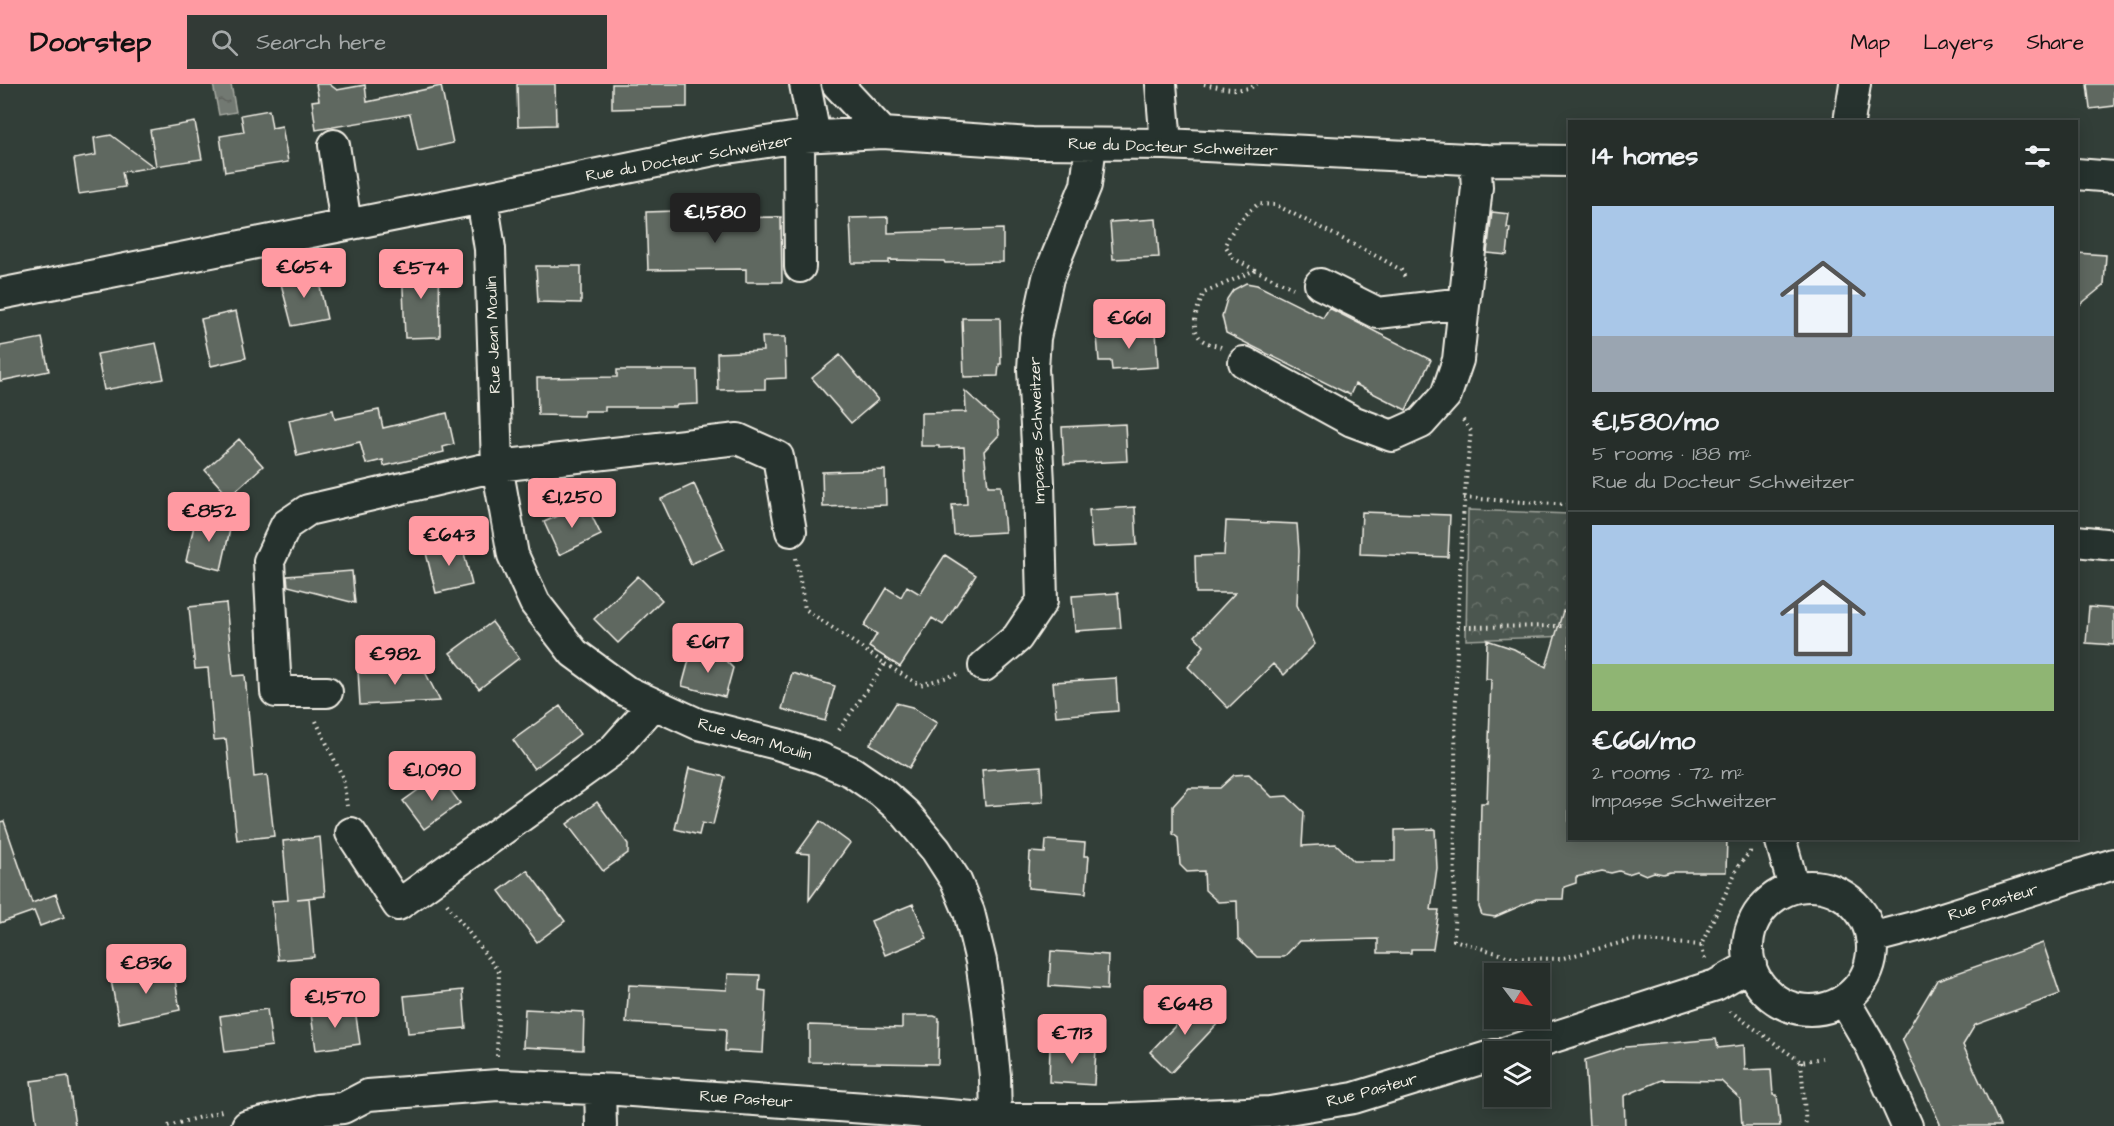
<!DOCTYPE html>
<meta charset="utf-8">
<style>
:root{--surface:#262e2a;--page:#323a36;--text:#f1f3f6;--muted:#a4a8a8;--line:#424a47;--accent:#ff9aa2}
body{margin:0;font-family:"Architects Daughter",sans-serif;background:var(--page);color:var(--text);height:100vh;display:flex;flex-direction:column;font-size:22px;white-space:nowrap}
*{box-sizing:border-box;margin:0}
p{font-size:20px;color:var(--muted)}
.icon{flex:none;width:33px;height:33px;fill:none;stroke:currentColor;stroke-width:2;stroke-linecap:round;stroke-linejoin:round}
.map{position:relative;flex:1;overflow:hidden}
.details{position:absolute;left:1568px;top:36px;width:510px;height:720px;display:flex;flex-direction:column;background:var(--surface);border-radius:0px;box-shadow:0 3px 15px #0003,0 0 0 2px var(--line)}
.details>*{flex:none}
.needle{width:39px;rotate:122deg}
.buttons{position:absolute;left:1484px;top:879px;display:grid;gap:12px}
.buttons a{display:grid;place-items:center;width:66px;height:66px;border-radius:0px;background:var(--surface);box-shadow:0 3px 15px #0003,0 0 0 2px var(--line);font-size:30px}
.price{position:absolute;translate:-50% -51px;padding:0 14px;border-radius:6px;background:var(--accent);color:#111;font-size:20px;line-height:39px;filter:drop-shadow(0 2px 3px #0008)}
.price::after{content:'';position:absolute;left:50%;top:36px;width:18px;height:14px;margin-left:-9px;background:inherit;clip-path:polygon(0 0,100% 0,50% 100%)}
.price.on{background:#222;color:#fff}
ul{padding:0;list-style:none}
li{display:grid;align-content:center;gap:12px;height:318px;padding:0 24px}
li+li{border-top:2px solid var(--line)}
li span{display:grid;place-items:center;height:186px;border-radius:0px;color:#555}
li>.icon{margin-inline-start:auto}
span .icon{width:108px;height:108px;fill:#fffc;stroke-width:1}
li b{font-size:26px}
h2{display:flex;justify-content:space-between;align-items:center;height:72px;padding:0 24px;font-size:26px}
header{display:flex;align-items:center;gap:36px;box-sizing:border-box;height:84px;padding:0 30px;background:var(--accent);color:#111}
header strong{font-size:28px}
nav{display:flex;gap:33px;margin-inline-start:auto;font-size:21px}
.search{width:420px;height:54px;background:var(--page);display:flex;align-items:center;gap:15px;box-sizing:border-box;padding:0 21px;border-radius:0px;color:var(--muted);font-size:22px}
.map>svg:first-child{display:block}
</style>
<header>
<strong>Doorstep</strong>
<div class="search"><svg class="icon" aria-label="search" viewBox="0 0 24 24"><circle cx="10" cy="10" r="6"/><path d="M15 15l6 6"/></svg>Search here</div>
<nav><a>Map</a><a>Layers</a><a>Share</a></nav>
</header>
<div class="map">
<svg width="2114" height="1042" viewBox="0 0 2114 1042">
<defs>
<pattern id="park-crowns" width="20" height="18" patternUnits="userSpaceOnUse" patternTransform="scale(1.5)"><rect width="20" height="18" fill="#4c564f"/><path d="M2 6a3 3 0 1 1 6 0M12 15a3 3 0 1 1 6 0" fill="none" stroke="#666f68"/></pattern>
<pattern id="water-ripples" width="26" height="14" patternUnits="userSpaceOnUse" patternTransform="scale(1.5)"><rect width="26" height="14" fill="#727972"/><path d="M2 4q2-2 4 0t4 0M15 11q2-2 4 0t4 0" fill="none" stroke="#60635e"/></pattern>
</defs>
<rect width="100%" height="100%" fill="#323e38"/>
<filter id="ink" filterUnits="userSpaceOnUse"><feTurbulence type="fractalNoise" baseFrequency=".0167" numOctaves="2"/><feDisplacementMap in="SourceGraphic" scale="12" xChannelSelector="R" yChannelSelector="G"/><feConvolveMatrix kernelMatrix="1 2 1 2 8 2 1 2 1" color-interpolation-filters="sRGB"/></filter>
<g filter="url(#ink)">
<path fill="url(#park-crowns)" stroke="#a0a49c" stroke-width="1.5" d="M 1468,426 L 1569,430 L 1569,552 L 1466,556 Z"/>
<path fill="url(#water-ripples)" stroke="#a6a9a1" stroke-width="1.5" d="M 213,0 L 231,0 L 236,28 L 219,31 Z"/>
<path fill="#5f6861" stroke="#f4f1e8" stroke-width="1.5" d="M 316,0 L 329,0 L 337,6 L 365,1 L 367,18 L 441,2 L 453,59 L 418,67 L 410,30 L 316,46 L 312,17 L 319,16 Z
M 517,0 L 555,0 L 556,41 L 518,42 Z
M 612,0 L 687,0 L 687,23 L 612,25 Z
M 2087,0 L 2114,0 L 2114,22 L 2090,25 Z
M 269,26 L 272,44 L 282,42 L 288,78 L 225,88 L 220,52 L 244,48 L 241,31 Z
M 195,38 L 202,75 L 156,82 L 150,46 Z
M 111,51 L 154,83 L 122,88 L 125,103 L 79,110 L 74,75 L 96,71 L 94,54 Z
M 705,126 L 705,134 L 781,133 L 782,198 L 746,198 L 746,185 L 648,186 L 646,128 Z
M 1492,128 L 1509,130 L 1507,144 L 1510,144 L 1507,171 L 1487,169 Z
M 888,133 L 888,149 L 1003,145 L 1003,178 L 945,179 L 944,177 L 889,176 L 889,179 L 852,179 L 850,134 Z
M 1156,135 L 1159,173 L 1113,175 L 1110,138 Z
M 2076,169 L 2106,171 L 2104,201 L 2076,224 Z
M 439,179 L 440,253 L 405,254 L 402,180 Z
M 536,182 L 581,182 L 581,219 L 538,218 Z
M 317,189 L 327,235 L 292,242 L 280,196 Z
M 1246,199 L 1257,201 L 1323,234 L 1329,224 L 1431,276 L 1406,326 L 1355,300 L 1350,311 L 1226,249 L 1222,232 L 1227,215 L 1233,206 Z
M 236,227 L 246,274 L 211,282 L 201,235 Z
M 962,234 L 1000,234 L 1001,280 L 999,280 L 998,292 L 964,293 Z
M 1156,247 L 1158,283 L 1112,286 L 1111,277 L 1099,277 L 1097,252 Z
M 762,253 L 785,253 L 786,294 L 765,295 L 765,305 L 718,306 L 717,269 L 763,267 Z
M 42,254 L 49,287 L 0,297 L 0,262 Z
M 156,259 L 164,295 L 104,306 L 97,270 Z
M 840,271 L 878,316 L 851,339 L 812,294 Z
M 617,286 L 697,286 L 698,320 L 677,321 L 676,323 L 605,323 L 605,327 L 584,327 L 584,332 L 538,331 L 537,294 L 617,293 Z
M 965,307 L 998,337 L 999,351 L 984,367 L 988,402 L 1001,402 L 1005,448 L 954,451 L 952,421 L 967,420 L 964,363 L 939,364 L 939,362 L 921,362 L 921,329 L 966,328 Z
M 333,326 L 335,335 L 379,326 L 383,344 L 447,329 L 454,360 L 443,363 L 444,368 L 384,382 L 383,376 L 366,380 L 360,358 L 297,372 L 289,336 Z
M 1125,340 L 1127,377 L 1064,380 L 1062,343 Z
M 239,355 L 263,382 L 229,413 L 205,386 Z
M 885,386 L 886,421 L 823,423 L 822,388 Z
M 694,400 L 724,465 L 691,480 L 661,415 Z
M 586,420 L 601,451 L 559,471 L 544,438 Z
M 1135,423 L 1137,461 L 1092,463 L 1089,426 Z
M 1362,428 L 1450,431 L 1448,473 L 1360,470 Z
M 196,433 L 231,441 L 221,486 L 186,477 Z
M 1226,437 L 1297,440 L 1299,467 L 1297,521 L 1315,560 L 1284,591 L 1273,580 L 1228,624 L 1188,583 L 1204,562 L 1195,552 L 1235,509 L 1196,509 L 1195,472 L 1224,471 Z
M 461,457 L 472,501 L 436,509 L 425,465 Z
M 945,471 L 976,491 L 943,541 L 932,534 L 900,583 L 869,563 L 877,550 L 864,542 L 887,504 L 901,513 L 907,502 L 920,510 Z
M 352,487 L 355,519 L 288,502 L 287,492 Z
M 638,492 L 662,516 L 618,559 L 594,535 Z
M 1118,509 L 1121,544 L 1075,547 L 1072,512 Z
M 226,519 L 233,592 L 245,591 L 254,693 L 267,691 L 274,752 L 237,756 L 226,655 L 214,656 L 208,584 L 195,585 L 189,523 Z
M 2089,523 L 2114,525 L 2114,561 L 2086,559 Z
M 1563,527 L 1569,528 L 1569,754 L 1727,754 L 1726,788 L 1670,788 L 1663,790 L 1654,788 L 1646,791 L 1637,787 L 1628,790 L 1619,787 L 1611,789 L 1602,787 L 1576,793 L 1576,799 L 1564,803 L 1563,815 L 1536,815 L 1495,833 L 1482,831 L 1479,823 L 1481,719 L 1487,719 L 1491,595 L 1486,595 L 1487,556 L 1514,565 L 1546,583 Z
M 492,538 L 519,574 L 479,605 L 450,569 Z
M 692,565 L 723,574 L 733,584 L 725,613 L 682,602 Z
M 422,582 L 440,617 L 360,621 L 358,586 Z
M 792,589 L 835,602 L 825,637 L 782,625 Z
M 1116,594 L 1118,627 L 1056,632 L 1053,598 Z
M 896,619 L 912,623 L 937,639 L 909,684 L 870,660 Z
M 560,622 L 580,650 L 534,685 L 513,656 Z
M 1041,682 L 1043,718 L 985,722 L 982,686 Z
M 689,684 L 725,693 L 713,741 L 702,739 L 699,751 L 675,745 Z
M 1249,690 L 1272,713 L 1287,712 L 1304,728 L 1302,762 L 1336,760 L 1354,777 L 1395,777 L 1395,746 L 1435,745 L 1437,784 L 1431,826 L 1439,826 L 1433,865 L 1411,865 L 1411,869 L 1378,869 L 1378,855 L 1299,857 L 1284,873 L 1257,873 L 1238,855 L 1237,817 L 1218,818 L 1205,806 L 1204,787 L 1187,788 L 1180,781 L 1178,754 L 1173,750 L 1173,722 L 1189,704 L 1220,704 L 1234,691 Z
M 439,691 L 460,719 L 424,745 L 403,717 Z
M 597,718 L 628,760 L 628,769 L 603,787 L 567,740 Z
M 4,737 L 32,819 L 56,810 L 64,833 L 40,842 L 34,827 L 0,839 L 0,738 Z
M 820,737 L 850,759 L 809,816 L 810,770 L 797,769 Z
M 320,753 L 325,812 L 297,815 L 309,814 L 314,873 L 278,876 L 272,817 L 288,816 L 283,757 Z
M 1046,756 L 1085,759 L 1084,772 L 1089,772 L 1086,809 L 1028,804 L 1030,768 L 1045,769 Z
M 527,786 L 565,837 L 537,858 L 499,807 Z
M 913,820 L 927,854 L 885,871 L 871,837 Z
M 2043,859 L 2060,910 L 1975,941 L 1963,961 L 2000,1042 L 1941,1042 L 1902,955 L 1937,896 Z
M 1051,867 L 1108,871 L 1107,906 L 1049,902 Z
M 173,884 L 180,926 L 119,939 L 111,896 Z
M 728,890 L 760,891 L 759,906 L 766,907 L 763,969 L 725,967 L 726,945 L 626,939 L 629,901 L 727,906 Z
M 463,906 L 466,944 L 408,949 L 404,912 Z
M 1200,916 L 1221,936 L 1171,989 L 1150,968 Z
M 267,925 L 272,962 L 225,968 L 220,932 Z
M 355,925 L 360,960 L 316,966 L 311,930 Z
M 525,925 L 584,928 L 583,966 L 523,963 Z
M 902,932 L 934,932 L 939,934 L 938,980 L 809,978 L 809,941 L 902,944 Z
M 1716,955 L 1718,964 L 1744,961 L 1745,986 L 1771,985 L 1773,1011 L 1777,1011 L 1780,1042 L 1742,1042 L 1740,1015 L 1721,997 L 1662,996 L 1624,1012 L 1625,1042 L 1589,1042 L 1585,976 L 1626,963 Z
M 1050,961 L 1096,964 L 1094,1001 L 1049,998 Z
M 68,992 L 75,1042 L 37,1042 L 31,997 Z"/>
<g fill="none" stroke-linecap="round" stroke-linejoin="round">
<g stroke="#f4f1e8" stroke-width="34">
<path id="minor" d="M 805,0 L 815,52
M 837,0 L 883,49
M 1161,0 L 1166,60
M 1849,38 L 1855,0
M 799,53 L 800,183
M 334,61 L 346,141
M 2076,90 L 2114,93
M 482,114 L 490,165 L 497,382 L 513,471 L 535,519 L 574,569 L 626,607 L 698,640 L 777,660 L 820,674 L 852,688 L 881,708 L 905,729 L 936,766 L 956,797 L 969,828 L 981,877 L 988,925 L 995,992 L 996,1035
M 1320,200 L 1378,229 L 1464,219
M 0,210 L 482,114 L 714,66 L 799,53 L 883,49 L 1032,59 L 1166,60 L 1487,76 L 1569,77
M 1244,278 L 1352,337 L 1392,352 L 1421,339 L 1446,311 L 1458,276 L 1477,103 L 1475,75
M 2076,457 L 2114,461
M 984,582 L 1017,554 L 1042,517 L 1039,399 L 1033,285 L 1035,254 L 1048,194 L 1086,101 L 1091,60
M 327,608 L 276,608 L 269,477 L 286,441 L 308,426 L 497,382 L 738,355 L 778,373 L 791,447
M 351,749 L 398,821 L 612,667 L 654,620
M 1780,754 L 1794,804
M1748 864a62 62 0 1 1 124 0a62 62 0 1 1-124 0Z
M 1871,854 L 1917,842 L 2114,780
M 1844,916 L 1872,964 L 1907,1042
M 1507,968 L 1716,901 L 1751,881
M 600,1005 L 601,1042
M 247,1042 L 317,1026 L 343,1024 L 368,1011 L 498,1001 L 618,1006 L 879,1025 L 996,1035 L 1107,1035 L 1270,1028 L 1354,1014 L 1494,971"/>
</g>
<path stroke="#f4f1e8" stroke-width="4" stroke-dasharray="1.5 4.5" stroke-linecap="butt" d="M 1204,0 C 1219,3 1244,10 1257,0
M 1255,186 L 1233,174 L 1225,161 C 1233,143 1243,132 1258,120 L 1276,121 L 1380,174 L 1401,186 L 1406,195
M 1221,263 C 1216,261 1207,260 1202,256 C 1188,243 1198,223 1204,209 L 1255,186 L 1293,204
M 1463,336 L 1471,347 C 1452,515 1456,686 1454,856 L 1513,874 L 1560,875 L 1631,856 L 1701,861
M 1464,414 L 1569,421
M 796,474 L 805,525 L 885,580 L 837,649
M 1458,543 L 1569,542
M 885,580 L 920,601 L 958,590
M 316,637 L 343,694 L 347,722
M 447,820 L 499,888 L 497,972
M 1705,875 L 1701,861 L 1739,781 L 1750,768 L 1750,763
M 1730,927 L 1801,978 L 1822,974
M 1801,978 L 1806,1042
M 168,1042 L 222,1027"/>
<use href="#minor" stroke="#26332d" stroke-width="30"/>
</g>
</g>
<g text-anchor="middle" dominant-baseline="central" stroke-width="6" stroke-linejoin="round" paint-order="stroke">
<g font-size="16" fill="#f4f1e8" stroke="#26332d">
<text transform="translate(1173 63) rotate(2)">Rue du Docteur Schweitzer</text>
<text transform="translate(689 74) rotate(-10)">Rue du Docteur Schweitzer</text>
<text transform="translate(493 251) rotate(-92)">Rue Jean Moulin</text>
<text transform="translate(1037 346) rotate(-92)">Impasse Schweitzer</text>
<text transform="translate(755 655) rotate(16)">Rue Jean Moulin</text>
<text transform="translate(1993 818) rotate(-17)">Rue Pasteur</text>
<text transform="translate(1372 1006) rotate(-15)">Rue Pasteur</text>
<text transform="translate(746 1015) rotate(4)">Rue Pasteur</text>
</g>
</g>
</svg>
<div class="buttons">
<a><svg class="needle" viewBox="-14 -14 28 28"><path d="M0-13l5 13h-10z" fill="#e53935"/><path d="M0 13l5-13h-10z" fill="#a4a8a8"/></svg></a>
<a><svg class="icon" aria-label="layers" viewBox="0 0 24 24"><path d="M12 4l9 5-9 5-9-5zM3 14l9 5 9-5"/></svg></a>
</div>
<b class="price on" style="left:715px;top:160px">€1,580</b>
<b class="price" style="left:304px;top:215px">€654</b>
<b class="price" style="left:421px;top:216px">€574</b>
<b class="price" style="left:1129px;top:266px">€661</b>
<b class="price" style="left:572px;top:445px">€1,250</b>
<b class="price" style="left:209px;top:459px">€852</b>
<b class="price" style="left:449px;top:483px">€643</b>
<b class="price" style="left:708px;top:590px">€617</b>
<b class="price" style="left:395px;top:602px">€982</b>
<b class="price" style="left:432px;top:718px">€1,090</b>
<b class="price" style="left:146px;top:911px">€836</b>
<b class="price" style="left:335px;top:945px">€1,570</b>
<b class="price" style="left:1185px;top:952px">€648</b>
<b class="price" style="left:1072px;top:981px">€713</b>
<section class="details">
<h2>14 homes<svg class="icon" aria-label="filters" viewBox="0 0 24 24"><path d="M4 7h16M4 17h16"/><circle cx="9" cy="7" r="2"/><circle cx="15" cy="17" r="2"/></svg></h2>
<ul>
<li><span style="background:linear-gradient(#a9c7e8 70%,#9aa5b1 0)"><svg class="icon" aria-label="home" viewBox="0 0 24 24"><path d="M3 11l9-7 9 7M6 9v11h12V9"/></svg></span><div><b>€1,580/mo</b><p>5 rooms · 188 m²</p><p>Rue du Docteur Schweitzer</p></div></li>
<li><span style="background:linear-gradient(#a9c7e8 75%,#8fb573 0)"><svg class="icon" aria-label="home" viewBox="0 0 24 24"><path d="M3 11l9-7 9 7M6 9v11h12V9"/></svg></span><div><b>€661/mo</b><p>2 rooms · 72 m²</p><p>Impasse Schweitzer</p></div></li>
</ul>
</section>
</div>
